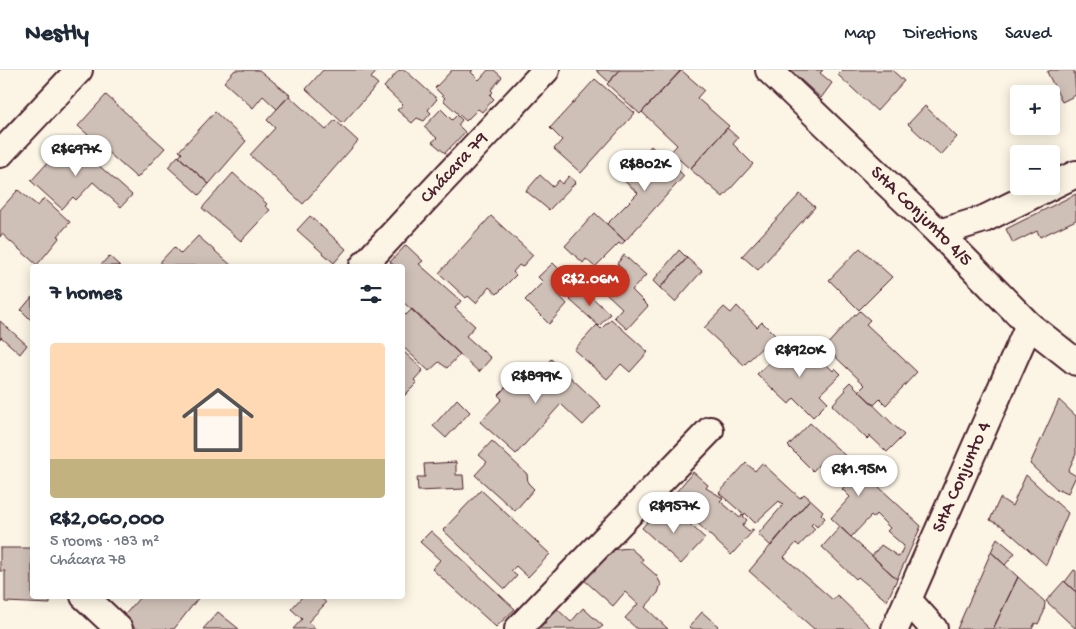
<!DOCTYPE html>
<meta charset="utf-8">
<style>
:root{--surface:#fff;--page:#f2f2f3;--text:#1f2937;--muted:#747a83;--line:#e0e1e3;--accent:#c8321e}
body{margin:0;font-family:"Gochi Hand",sans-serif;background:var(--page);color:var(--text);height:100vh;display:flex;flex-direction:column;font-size:19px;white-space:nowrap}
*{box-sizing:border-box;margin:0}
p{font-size:16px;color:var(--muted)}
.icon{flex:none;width:28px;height:28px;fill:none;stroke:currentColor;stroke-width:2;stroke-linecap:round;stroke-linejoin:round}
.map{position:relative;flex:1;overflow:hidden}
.side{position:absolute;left:30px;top:194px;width:375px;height:335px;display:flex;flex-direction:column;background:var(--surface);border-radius:5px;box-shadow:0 2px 12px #0003}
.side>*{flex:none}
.controls{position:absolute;left:1010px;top:15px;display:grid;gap:10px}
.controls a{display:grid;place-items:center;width:50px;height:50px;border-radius:5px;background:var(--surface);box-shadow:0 2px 12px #0003;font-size:25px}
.price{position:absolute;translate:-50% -42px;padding:0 11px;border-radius:18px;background:#fff;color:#222;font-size:16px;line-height:32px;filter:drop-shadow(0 1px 2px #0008)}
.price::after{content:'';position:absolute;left:50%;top:30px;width:15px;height:11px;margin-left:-8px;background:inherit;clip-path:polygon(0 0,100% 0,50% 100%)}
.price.current{background:var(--accent);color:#fff}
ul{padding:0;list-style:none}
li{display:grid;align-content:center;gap:10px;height:265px;padding:0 20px}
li+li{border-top:1px solid var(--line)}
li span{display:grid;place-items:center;height:155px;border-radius:5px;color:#555}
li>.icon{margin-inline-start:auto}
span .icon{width:90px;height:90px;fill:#fffc;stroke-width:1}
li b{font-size:21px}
h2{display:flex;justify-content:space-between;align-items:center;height:60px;padding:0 20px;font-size:21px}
header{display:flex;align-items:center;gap:30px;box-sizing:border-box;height:70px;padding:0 25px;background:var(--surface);border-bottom:1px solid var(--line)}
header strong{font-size:24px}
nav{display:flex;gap:28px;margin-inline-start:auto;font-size:18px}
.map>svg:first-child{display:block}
</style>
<header>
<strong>Nestly</strong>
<nav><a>Map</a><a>Directions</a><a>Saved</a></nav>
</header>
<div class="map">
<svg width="1076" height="559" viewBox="0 0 1076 559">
<rect width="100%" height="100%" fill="#fcf5e5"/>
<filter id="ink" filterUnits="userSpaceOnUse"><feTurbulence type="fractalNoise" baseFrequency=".02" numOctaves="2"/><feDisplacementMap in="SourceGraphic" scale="10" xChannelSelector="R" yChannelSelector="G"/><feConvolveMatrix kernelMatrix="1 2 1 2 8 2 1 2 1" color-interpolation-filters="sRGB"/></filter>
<g filter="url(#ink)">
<path fill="#cfc0b7" stroke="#4a1f2b" d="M 235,0 L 259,0 L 290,25 L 277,39 L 263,26 L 253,38 L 224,12 Z
M 323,0 L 378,0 L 371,8 L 378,14 L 343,53 L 306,19 Z
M 399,0 L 405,0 L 437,29 L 428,40 L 431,43 L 424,51 L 417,48 L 412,53 L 397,40 L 403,35 L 384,17 Z
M 452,0 L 473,0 L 471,2 L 479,10 L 488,0 L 494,0 L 502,7 L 491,20 L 493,22 L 490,25 L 494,29 L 482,42 L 478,39 L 466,51 L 443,30 L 445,28 L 435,18 Z
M 596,0 L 620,0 L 609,12 Z
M 620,0 L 680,0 L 681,1 L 640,44 L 607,14 Z
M 681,0 L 704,20 L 697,28 L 729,56 L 690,99 L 671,82 L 677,75 L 642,42 Z
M 790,0 L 823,0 L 820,3 L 832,13 L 821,28 Z
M 843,0 L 892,0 L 904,11 L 877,41 L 838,5 Z
M 1051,0 L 1074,0 L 1076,25 L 1062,32 L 1047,2 Z
M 595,9 L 635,43 L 581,103 L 554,79 L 562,70 L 550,58 Z
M 106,25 L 165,78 L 137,108 L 78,56 Z
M 289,26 L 326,60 L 335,50 L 358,71 L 303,134 L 250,85 L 275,58 L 267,50 Z
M 925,36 L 957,67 L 941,85 L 908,54 Z
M 441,39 L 452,50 L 457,45 L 462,50 L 458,55 L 465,62 L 445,83 L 432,72 L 437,68 L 424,57 Z
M 215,42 L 246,71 L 209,114 L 179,87 L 182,83 L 179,81 Z
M 727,58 L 738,68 L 733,74 L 753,94 L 723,127 L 690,99 Z
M 69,69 L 132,125 L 121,137 L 93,112 L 76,130 L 73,127 L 62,139 L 31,111 Z
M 651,76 L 668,92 L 664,97 L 673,105 L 678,100 L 684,106 L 625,171 L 607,154 L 638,123 L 622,109 Z
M 178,86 L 209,114 L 199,125 L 168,97 Z
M 233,103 L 267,134 L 265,136 L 270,140 L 241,171 L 202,138 Z
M 540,105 L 553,117 L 559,110 L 562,114 L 569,106 L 576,112 L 549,140 L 526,121 Z
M 18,120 L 38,136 L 44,128 L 70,152 L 58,166 L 60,167 L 37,195 L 2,164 L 0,167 L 0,140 Z
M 800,124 L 815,137 L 758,200 L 742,186 Z
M 1076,124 L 1076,150 L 1040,167 L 1037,161 L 1013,173 L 1006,159 Z
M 595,143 L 625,171 L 621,175 L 619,173 L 595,197 L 586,189 L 583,193 L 565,176 Z
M 310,146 L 346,179 L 334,193 L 297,160 Z
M 491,146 L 533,185 L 522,197 L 519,195 L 513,202 L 516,205 L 497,224 L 489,217 L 476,233 L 468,226 L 466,228 L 439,203 Z
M 198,166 L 232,196 L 161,196 L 161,191 L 174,177 L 181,184 Z
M 406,175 L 423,191 L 419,194 L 461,231 L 455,238 L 475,256 L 466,266 L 491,288 L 479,302 L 402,231 L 402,196 L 395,196 L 390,192 Z
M 860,178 L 892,207 L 859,240 L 829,210 Z
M 679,180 L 687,188 L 660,218 L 653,211 Z
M 624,185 L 646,205 L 632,220 L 648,236 L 627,259 L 614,247 L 622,238 L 605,222 L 625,201 L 617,194 Z
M 109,186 L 120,196 L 100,196 Z
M 687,188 L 702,201 L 675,232 L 660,218 Z
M 553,193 L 580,220 L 573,227 L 564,218 L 558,224 L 567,234 L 549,254 L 525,230 L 543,212 L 538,207 Z
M 582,218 L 610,244 L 599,256 L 570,230 Z
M 32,227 L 32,251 L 21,240 Z
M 737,236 L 757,257 L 762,252 L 775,265 L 744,295 L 704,258 L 724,237 L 731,243 Z
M 412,239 L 460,284 L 447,298 L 439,292 L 429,301 L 402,276 L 402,242 L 406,245 Z
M 860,241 L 870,250 L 866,254 L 917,302 L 886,335 L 880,329 L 874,335 L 859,321 L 865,315 L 825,277 L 855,244 L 856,245 Z
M 611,249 L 648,282 L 630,302 L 621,294 L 607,309 L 574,280 L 597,255 L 601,259 Z
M 0,251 L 27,275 L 20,284 L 1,267 L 0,269 Z
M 803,273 L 818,287 L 811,294 L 814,297 L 820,288 L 833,301 L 835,298 L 841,304 L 820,324 L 828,332 L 813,347 L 794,328 L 789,334 L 757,304 L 782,280 L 790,287 L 801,280 L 798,277 Z
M 402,280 L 423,300 L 414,310 L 417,313 L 404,326 Z
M 551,289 L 601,336 L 583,355 L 561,334 L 516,384 L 480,352 L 502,329 L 498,325 L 503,320 L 513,308 L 515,310 L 529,292 L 541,301 Z
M 850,312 L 904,365 L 887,382 L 870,366 L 867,369 L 832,335 L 846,320 L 844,318 Z
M 457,329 L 470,342 L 446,368 L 433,356 Z
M 1059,330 L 1076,346 L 1076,384 L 1068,401 L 1076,406 L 1068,423 L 1059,419 L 1059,421 L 1030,394 Z
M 810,353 L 921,456 L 897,509 L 872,486 L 881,475 L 899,487 L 904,476 L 887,461 L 890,458 L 876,444 L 873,448 L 871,446 L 851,467 L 831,448 L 850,427 L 842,419 L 845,416 L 821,392 L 813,401 L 788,376 Z
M 492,371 L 527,404 L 528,413 L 534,419 L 515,441 L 475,405 L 487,392 L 479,385 Z
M 456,392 L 456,405 L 463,405 L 464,419 L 418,421 L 417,407 L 425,407 L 424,394 Z
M 746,393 L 755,401 L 762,393 L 800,428 L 804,424 L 810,429 L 771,476 L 758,464 L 783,435 L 779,431 L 755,453 L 745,443 L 744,445 L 719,423 Z
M 693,402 L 708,415 L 706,418 L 723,428 L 720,431 L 740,448 L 742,445 L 747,450 L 742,456 L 749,462 L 752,459 L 754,460 L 731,485 L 671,428 Z
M 1026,405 L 1068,443 L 1046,495 L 1002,456 L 990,450 L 1000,428 L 1012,436 Z
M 481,420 L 550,484 L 528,507 L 516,496 L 511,501 L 517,506 L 505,519 L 443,460 Z
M 810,429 L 823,441 L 821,444 L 825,448 L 817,457 L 813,453 L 811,455 L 815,459 L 799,476 L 796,473 L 784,487 L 833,530 L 837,525 L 872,559 L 814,559 L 749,501 Z
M 671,437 L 705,468 L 681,494 L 642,458 L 655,443 L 661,448 Z
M 840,457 L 897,509 L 887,531 L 858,507 L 856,509 L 822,477 Z
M 431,461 L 515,539 L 496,557 L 432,499 L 440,490 L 420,472 Z
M 997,468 L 1015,483 L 1005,495 L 991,482 Z
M 0,478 L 32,478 L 32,526 L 50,526 L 50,534 L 5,532 L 5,501 L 0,501 Z
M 630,478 L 643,489 L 641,492 L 656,505 L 661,514 L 658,523 L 645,537 L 668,559 L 637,559 L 625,548 L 638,534 L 625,522 L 613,536 L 583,509 L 609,480 Z
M 991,482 L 1018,507 L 993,559 L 957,559 Z
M 1074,500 L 1076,501 L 1076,522 L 1065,512 Z
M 1018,507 L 1045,532 L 1044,542 L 1038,554 L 1035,553 L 1032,559 L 993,559 Z
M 1064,511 L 1076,522 L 1076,559 L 1046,531 Z
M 141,526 L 199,526 L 199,527 L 174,559 L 137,559 L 123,547 Z
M 303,526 L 320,526 L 326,533 L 308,552 L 316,559 L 293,559 L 302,549 L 291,539 Z
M 554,536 L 571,552 L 583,538 L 603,556 L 599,559 L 540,559 L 547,551 L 543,548 Z
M 218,542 L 239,559 L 203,559 Z
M 702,542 L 718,556 L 715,559 L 691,559 L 689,557 Z"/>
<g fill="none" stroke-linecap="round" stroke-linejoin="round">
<g stroke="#4a1f2b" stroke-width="30">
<g id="minor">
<path id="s1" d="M 769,0 L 939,163 L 1029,255 L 1076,292"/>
<path d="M 0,84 L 79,0"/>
<path d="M 1051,116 L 1076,104"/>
<path d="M 939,163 L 984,149 L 1051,116"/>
<path id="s2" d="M 363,196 L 546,0"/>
<path d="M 84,526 L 119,559"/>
<path d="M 908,530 L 934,559"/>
<path d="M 518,559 L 710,360"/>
<path id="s3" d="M 895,559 L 1029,255"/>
</g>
</g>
<use href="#minor" stroke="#fcf5e5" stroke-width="26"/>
</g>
</g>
<g text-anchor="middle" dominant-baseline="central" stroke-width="5" stroke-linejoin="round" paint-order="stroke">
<g font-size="19" fill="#4a1f2b" stroke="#fcf5e5">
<text stroke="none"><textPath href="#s2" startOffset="134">Chácara 79</textPath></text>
<text stroke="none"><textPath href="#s1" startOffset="211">SHA Conjunto 4/5</textPath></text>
<text stroke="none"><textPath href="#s3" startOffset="166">SHA Conjunto 4</textPath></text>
</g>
</g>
</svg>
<div class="controls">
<a>+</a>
<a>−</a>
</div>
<b class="price" style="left:76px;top:107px">R$697K</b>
<b class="price" style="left:645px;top:122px">R$802K</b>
<b class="price current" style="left:590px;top:237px">R$2.06M</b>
<b class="price" style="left:800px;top:308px">R$920K</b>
<b class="price" style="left:536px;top:334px">R$899K</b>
<b class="price" style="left:859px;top:427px">R$1.95M</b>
<b class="price" style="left:674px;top:464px">R$957K</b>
<section class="side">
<h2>7 homes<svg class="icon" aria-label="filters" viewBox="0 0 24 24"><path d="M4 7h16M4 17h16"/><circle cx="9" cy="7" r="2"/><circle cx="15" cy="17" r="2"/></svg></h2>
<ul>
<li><span style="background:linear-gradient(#ffd9b3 75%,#c2b280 0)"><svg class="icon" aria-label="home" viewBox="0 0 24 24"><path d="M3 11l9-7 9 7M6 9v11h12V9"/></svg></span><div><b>R$2,060,000</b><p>5 rooms · 183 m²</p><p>Chácara 78</p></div></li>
</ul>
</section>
</div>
